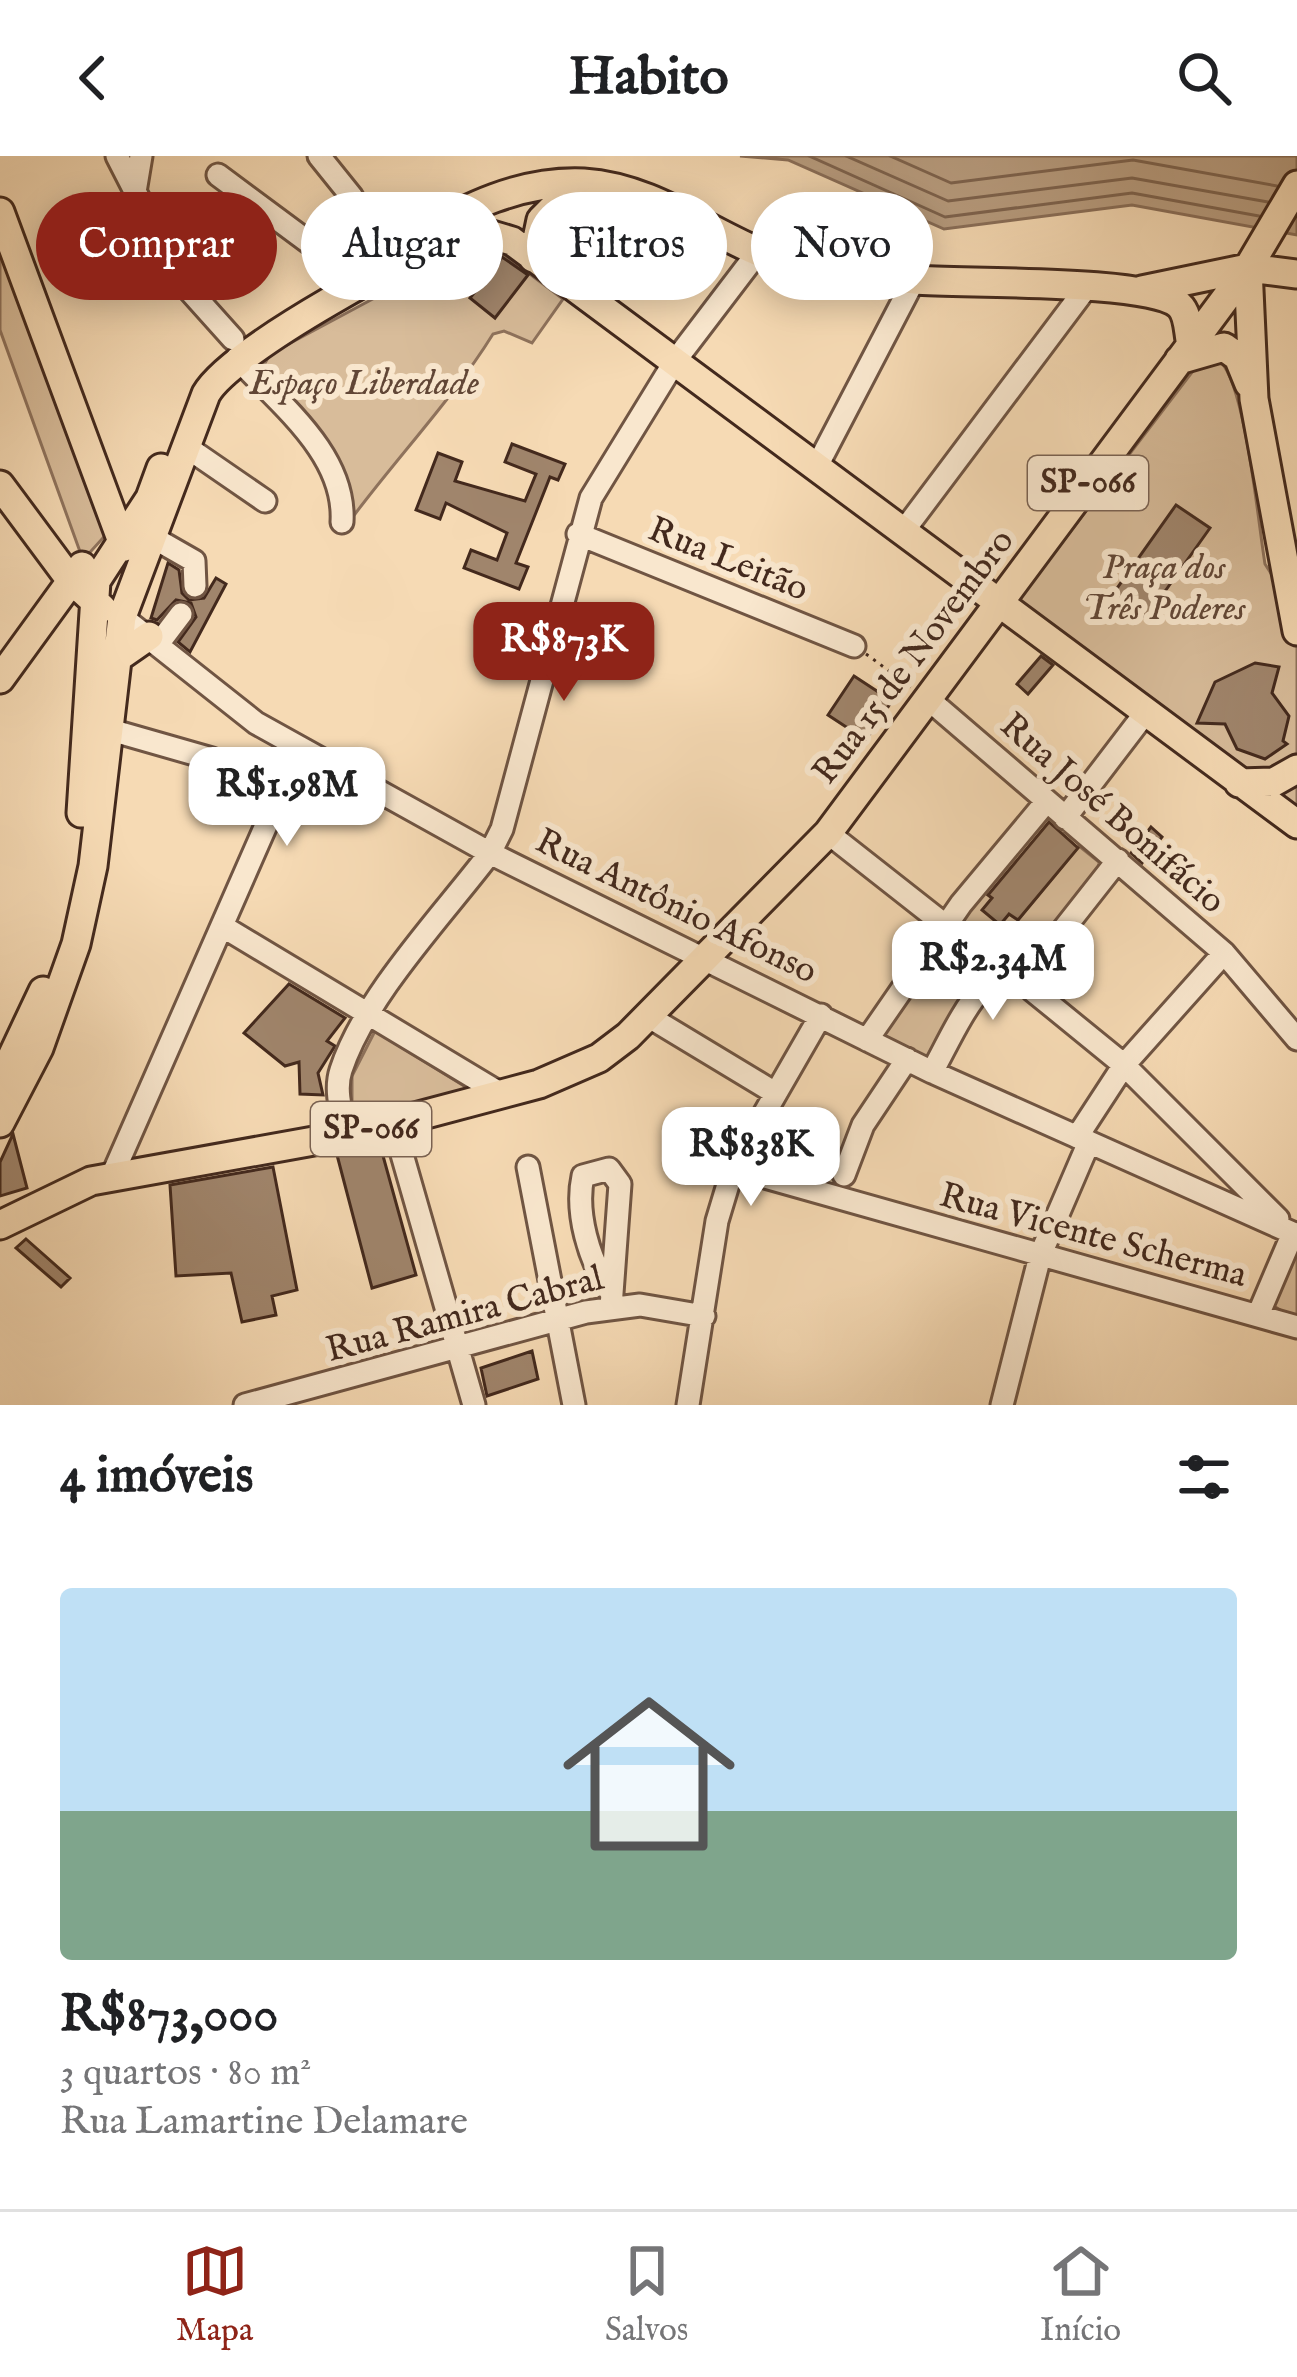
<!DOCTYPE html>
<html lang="pt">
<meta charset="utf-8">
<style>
:root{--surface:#fff;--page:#f2f2f2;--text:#202124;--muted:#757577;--line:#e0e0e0;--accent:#8f2418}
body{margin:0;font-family:"IM FELL English",serif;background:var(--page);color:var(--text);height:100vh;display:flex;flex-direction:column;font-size:45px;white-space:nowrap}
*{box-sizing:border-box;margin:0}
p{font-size:39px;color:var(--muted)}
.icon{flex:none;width:66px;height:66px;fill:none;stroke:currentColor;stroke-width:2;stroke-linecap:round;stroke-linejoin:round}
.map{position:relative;height:1249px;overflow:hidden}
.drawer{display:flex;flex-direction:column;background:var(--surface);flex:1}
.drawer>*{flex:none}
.guide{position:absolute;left:36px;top:36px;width:1227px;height:108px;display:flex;gap:24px}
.price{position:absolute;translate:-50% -102px;padding:0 27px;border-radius:24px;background:#fff;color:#222;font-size:39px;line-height:78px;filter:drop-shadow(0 3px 6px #0008)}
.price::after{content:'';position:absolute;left:50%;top:72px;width:36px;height:27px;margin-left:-18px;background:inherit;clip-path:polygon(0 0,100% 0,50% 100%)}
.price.current{background:var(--accent);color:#fff}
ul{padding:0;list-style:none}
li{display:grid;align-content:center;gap:24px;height:636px;padding:0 60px}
li span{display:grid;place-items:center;height:372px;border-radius:12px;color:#555}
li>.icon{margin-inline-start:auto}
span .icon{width:216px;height:216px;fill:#fffc;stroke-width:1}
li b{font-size:51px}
h2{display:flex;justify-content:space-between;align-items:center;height:144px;padding:0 60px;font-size:51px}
.chip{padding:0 42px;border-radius:54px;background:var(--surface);box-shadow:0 6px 30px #0003;font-size:42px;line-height:108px}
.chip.current{background:var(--accent);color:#fff}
header{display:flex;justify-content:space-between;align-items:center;height:156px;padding:0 60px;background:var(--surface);font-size:54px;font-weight:700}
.menu{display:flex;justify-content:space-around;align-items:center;height:168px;border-top:3px solid var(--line);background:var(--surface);font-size:33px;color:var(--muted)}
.menu a{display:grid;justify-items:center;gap:6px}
.menu .current{color:var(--accent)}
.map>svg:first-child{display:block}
</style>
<header><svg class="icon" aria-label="back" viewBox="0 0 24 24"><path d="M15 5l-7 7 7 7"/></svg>Habito<svg class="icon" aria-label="search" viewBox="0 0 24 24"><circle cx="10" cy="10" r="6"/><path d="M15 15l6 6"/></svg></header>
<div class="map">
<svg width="1297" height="1249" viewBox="0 0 1297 1249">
<rect width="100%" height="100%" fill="#f6dab4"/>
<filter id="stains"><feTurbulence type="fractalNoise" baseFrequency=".00167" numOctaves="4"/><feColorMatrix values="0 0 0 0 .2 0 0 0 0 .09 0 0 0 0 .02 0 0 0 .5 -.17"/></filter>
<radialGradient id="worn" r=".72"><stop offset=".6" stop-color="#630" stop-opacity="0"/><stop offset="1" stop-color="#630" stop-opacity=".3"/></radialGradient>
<path fill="#d8bc9a" stroke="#8e725c" stroke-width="3" d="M 0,67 L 112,372 L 83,404 L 0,174 Z
M 479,86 L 487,86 L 563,143 L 532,187 L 504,175 L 493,178 C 454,241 401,297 355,358 L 337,309 L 264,209 L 270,198 Z
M 1221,206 C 1246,233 1258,366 1265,408 L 1272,419 L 1297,426 L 1297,664 L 1012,452 L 1199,207 Z
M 1079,690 L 1099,706 L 1099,717 L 1039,793 C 979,799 956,858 928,906 L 876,882 L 982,734 L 992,742 L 1000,768 L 1009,758 L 1018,764 Z
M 375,875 L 477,938 L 352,968 L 352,920 Z
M 1291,1096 L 1297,1099 L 1297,1165 L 1274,1150 Z"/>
<path fill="#b99e81" stroke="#8a6f59" stroke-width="3" d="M 740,0 L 1297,0 L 1297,79 L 1132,49 L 944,73 L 788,4 Z"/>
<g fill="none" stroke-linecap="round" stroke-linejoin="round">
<path stroke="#7e644f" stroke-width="3" d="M 809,0 L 945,61 L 1132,37 L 1259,60
M 846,0 L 948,45 L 1132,22 L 1268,46
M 890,0 L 951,27 L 1133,4 L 1277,30"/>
</g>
<path fill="#a0856c" stroke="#43291d" stroke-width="3" d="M 502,101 L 528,119 L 495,162 L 470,142 Z
M 512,288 L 565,308 L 558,324 L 550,321 L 516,407 L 528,411 L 519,433 L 464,412 L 471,394 L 497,404 L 507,377 L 446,347 L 440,363 L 416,354 L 438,297 L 462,306 L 455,325 L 525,345 L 536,318 L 505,306 Z
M 1176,349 L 1210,372 L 1146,462 L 1113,438 Z
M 168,407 L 179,414 L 182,437 L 189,444 L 204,442 L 216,422 L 226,428 L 190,496 L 178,486 L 196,461 L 191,447 L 176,444 L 157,464 L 151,462 Z
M 1041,500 L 1053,509 L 1028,538 L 1017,528 Z
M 1255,507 L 1279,511 L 1272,537 L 1289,560 L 1283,585 L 1287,588 L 1265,603 L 1237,593 L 1225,568 L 1197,567 L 1215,526 Z
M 854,520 L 892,545 L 866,584 L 828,559 Z
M 1049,666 L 1078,692 L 1018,764 L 1009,758 L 1000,769 L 982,754 L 992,742 L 988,739 Z
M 1151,671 L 1162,681 L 1142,707 L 1131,697 Z
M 289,828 L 345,862 L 327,885 L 335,890 L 318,917 L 323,939 L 300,938 L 299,906 L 285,910 L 244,877 Z
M 13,978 L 27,1032 L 0,1040 L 0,1006 Z
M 380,989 L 416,1119 L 372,1132 L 337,999 Z
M 273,1011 L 297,1134 L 272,1140 L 276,1159 L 242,1166 L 231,1117 L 176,1120 L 170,1029 Z
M 26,1083 L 70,1122 L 61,1131 L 16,1092 Z
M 532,1195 L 538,1223 L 487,1240 L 481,1212 Z"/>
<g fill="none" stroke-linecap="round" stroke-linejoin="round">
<g stroke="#705543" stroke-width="27">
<path id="minor" d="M 117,0 L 181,125 L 233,183
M 218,19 L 350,117
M 135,36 L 141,0
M 318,90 L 352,41 L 319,0
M 237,202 C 279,248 346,298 342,366
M 188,292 L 265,345
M 816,312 L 914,124
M 902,377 L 1086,132
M 578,378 L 854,490
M 152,381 L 194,405 L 195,430
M 122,461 L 256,567 L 490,697 L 932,916 L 1297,1079
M 159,487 L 181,458
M 927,542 L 1224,797 L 1297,883
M 107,573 L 212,603
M 1065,662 L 1146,556
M 828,677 L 945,769
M 1118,704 L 1033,812 L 1032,834 L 1124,909 L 1278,1063
M 222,770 L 503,939
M 651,862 L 775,937
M 867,884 L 961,748 L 1046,646
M 932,916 C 959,867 982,804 1044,798
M 393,967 L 474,1249
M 347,979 C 342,958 334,935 341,914 C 365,840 443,759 490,697 L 502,673 L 591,342 L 675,205 L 758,96
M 1077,981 L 1124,909 L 1224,797
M 528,1011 L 574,1249
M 733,1012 L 1297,1171
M 844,1019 L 863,969 L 907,903
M 112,1020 L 300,592
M 610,1135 C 589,1104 575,1057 583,1020 L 609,1013 L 620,1028 L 611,1151
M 1258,1159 L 1293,1077
M 245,1249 L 586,1156 L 640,1149 L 704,1160
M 688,1249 L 717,1065 L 733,1012 L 821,859
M 1002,1249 L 1040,1100 L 1089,986"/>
</g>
<g stroke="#43291d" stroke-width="33">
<path id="major" d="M 0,56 L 124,391
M 412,82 C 466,52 520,24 584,27 C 647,31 698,69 754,94 C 802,116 863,120 915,124 C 963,128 1150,123 1179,149 C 1188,157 1188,173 1190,184
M 533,102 L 541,64 L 578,27
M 1248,112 L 1254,243 L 1297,475
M 1142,134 L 1248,112 L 1297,118
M 1179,204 L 1224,191 L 1238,201 L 1249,228
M 0,329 L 69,422 L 102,452
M 113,505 L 149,480
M 0,523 L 82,410
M 1239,627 L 1274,626 L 1297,613
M 81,657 L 96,425 L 150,342 L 161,312
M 0,926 L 43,835
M 0,967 L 39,892 L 76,788 L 93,710 L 122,461 L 206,238 C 232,193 420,91 475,74 L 512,85 L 1297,668
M 0,1069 L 91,1025 L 347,979 L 539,928 L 599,902 L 628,880 L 828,677 L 1248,112 L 1297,29"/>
</g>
<path stroke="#43291d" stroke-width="3" stroke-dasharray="3 6" stroke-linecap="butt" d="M 866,498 L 911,531"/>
<use href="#minor" stroke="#f9e7ce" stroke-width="21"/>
<use href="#major" stroke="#f6dab4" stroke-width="27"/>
</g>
<g text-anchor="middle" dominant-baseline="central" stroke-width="12" stroke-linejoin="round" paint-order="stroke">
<g fill="#f9e7ce" stroke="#7a6252" stroke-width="3">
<rect x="1028" y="300" width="120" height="54" rx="9"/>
<rect x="311" y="946" width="120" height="54" rx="9"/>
</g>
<g font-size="33" font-weight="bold" fill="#43291d">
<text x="1088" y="327">SP-066</text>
<text x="371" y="973">SP-066</text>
</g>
<g font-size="36" font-style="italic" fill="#614636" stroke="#f9e7ce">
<text x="364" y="228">Espaço Liberdade</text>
<text x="1164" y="412">Praça dos<tspan x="1164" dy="41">Três Poderes</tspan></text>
</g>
<g font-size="36" fill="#43291d" stroke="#f9e7ce">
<text transform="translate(728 404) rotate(22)">Rua Leitão</text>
<text transform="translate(914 501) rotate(-53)">Rua 15 de Novembro</text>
<text transform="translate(1112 658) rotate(41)">Rua José Bonifácio</text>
<text transform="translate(676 751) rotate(26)">Rua Antônio Afonso</text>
<text transform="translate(1093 1080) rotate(15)">Rua Vicente Scherma</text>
<text transform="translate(465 1159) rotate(-15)">Rua Ramira Cabral</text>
</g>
</g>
<rect width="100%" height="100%" filter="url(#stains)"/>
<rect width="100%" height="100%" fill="url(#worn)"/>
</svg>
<b class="price current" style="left:564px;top:548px">R$873K</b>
<b class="price" style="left:287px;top:693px">R$1.98M</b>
<b class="price" style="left:993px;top:867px">R$2.34M</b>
<b class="price" style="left:751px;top:1053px">R$838K</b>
<div class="guide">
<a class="chip current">Comprar</a>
<a class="chip">Alugar</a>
<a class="chip">Filtros</a>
<a class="chip">Novo</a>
</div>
</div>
<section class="drawer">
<h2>4 imóveis<svg class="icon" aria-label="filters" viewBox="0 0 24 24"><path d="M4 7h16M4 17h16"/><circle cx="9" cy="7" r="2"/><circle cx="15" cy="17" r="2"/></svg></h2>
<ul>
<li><span style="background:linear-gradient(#bfe0f5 60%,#7fa58c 0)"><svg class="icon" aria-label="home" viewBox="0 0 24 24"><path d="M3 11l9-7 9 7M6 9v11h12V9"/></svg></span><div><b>R$873,000</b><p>3 quartos · 80 m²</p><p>Rua Lamartine Delamare</p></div></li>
</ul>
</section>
<nav class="menu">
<a class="current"><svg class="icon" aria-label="map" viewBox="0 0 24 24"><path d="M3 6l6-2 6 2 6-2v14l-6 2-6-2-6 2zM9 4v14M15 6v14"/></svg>Mapa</a>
<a><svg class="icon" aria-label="saved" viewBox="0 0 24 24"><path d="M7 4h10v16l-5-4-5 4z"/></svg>Salvos</a>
<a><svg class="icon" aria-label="home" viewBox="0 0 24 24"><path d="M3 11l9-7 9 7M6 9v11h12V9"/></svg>Início</a>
</nav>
